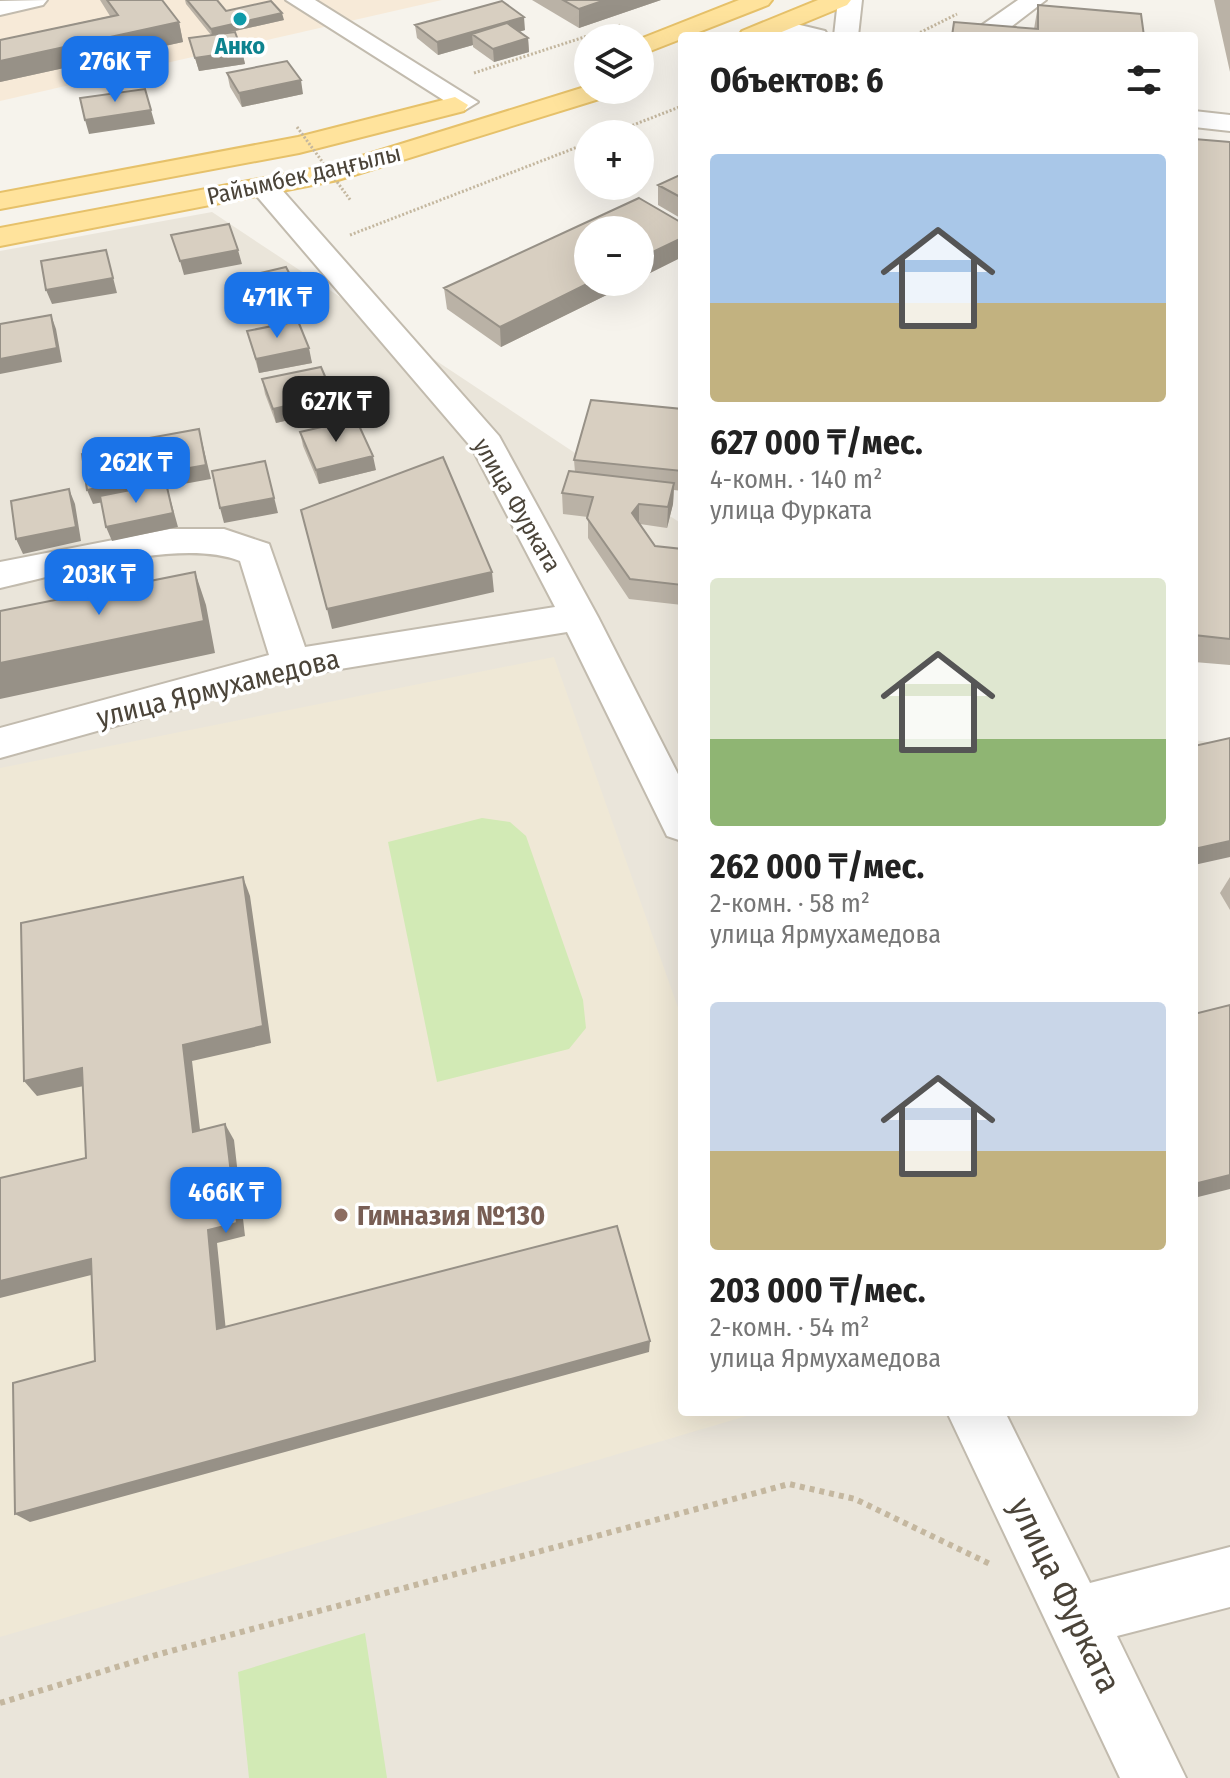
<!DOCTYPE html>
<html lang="ru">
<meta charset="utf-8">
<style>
:root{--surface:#fff;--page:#f6f6f6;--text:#222;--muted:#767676;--accent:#1a73e8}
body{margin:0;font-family:"Fira Sans Condensed",sans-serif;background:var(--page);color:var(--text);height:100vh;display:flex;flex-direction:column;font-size:30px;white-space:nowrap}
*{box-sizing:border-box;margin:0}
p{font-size:26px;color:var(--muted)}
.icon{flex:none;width:44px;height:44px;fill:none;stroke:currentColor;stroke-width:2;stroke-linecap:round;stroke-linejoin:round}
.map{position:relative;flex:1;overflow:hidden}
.details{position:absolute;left:678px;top:32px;width:520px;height:1384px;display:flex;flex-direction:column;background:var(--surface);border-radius:8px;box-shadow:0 8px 32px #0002}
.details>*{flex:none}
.buttons{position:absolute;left:574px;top:24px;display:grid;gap:16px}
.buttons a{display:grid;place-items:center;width:80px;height:80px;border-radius:50%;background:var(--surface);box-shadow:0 8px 32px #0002;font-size:40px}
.price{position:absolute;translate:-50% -68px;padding:0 18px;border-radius:16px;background:var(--accent);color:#fff;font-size:26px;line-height:52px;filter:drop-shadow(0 2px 4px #0008)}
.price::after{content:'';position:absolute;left:50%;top:48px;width:24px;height:18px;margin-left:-12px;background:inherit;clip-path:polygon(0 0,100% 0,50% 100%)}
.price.on{background:#222;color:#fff}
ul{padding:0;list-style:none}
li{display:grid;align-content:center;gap:16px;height:424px;padding:0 32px}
li span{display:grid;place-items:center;height:248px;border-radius:8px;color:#555}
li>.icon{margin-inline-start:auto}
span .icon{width:144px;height:144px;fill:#fffc;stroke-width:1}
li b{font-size:34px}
h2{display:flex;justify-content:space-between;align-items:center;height:96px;padding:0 32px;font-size:34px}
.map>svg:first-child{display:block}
</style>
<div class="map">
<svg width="1230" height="1778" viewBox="0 0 1230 1778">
<rect width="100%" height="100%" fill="#f6f3ec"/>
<path fill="#eae5da" d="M 212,212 L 682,524 L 682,1412 L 1194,1412 L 1194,740 L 1230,745 L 1230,1778 L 0,1778 L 0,251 Z"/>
<path fill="#f7ead8" d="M 0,0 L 442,0 L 0,101 Z"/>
<path fill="#efe8d6" d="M 554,657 L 682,1019 L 682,1412 L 760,1412 L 0,1637 L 0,768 Z"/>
<path fill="#d2eab5" d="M 482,818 L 510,822 L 526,836 L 583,1000 L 586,1028 L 569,1049 L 437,1082 L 388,842 Z
M 365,1633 L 387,1778 L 249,1778 L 238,1672 Z"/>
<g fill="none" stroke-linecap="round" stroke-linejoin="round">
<g stroke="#c2bbae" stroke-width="4">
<path id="minor" d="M 47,0 L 43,5 L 0,15 L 0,1 Z
M 286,0 L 315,0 L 478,102 L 465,110 L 456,108 Z
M 838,0 L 862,0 L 858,36 L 834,36 Z
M 1018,0 L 1046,0 L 999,36 L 972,36 L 975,30 Z
M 775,19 L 825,31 L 828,36 L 786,36 L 766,31 L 763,26 Z
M 1194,111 L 1230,115 L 1230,131 L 1194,127 Z
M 265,180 L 275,182 L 499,436 L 598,617 L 682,782 L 682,841 L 667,836 L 567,632 L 291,677 L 0,758 L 0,728 L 269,655 L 240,561 C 179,537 65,574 0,588 L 0,562 L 170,529 L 224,529 L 269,544 L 305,647 L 555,607 L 472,448 L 255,194 L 251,188 L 255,182 Z
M 947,1412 L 1005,1412 L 1090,1583 L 1230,1547 L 1230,1607 L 1117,1636 L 1186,1778 L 1120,1778 Z"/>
</g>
<g stroke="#e6c16a" stroke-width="4">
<path id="major" d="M 739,0 L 772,0 L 768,5 L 640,55 L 640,39 Z
M 818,0 L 851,0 L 847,5 L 772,36 L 739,36 L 742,31 Z
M 588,86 L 588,90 L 616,90 L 612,95 L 338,180 L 0,246 L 0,228 L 333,165 Z
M 455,97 L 468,105 L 464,111 L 299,153 L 0,209 L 0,193 L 298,137 Z"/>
</g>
<path stroke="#c4b79f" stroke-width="3" stroke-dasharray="2 2" stroke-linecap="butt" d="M 913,36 L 957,14
M 474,73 L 621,25
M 610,134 L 682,106
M 350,235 L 588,143"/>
<path stroke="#c4b79f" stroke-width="6" stroke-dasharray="5 5" stroke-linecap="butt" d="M 0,1703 L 156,1655 L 789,1484 L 855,1499 L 992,1565"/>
<use href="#minor" fill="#fff" fill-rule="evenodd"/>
<use href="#major" fill="#ffe39c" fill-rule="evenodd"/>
<path stroke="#c4b79f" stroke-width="3" stroke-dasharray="2 2" stroke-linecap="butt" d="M 297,127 L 351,201"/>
</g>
<path fill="#bab2a6" d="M 100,0 L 162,0 L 179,22 L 183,42 L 0,82 L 0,40 L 110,16 Z
M 185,0 L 217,0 L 226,11 L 284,20 L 231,32 L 242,51 L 245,64 L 199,71 L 189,38 L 211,35 L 186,4 Z
M 532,0 L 661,0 L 579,28 Z
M 1214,0 L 1230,0 L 1230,72 Z
M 1038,5 L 1144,36 L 951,36 L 954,22 L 1034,29 Z
M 415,25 L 525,30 L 519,32 L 528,38 L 529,52 L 494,62 L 473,47 L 473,45 L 438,55 L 417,38 Z
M 227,73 L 303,94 L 242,107 L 230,87 Z
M 1194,139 L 1230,142 L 1230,665 L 1194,662 Z
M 682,174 L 682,219 L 658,205 L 658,185 Z
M 639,198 L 682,223 L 682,257 L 640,278 L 640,230 L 588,230 L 588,282 L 633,282 L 501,347 L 447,309 L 444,288 Z
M 252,275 L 307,307 L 310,321 L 299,324 L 312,363 L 259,373 L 247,331 L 274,326 L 256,289 Z
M 262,379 L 333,395 L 336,409 L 276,423 L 265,394 Z
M 682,409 L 682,491 L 674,490 L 673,504 L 667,528 L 640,524 L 655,546 L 682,549 L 682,605 L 629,599 L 588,538 L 588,517 L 563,514 L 562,493 L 575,472 L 574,460 Z
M 300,432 L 376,470 L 319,484 L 303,446 Z
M 1230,877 L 1230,910 L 1220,893 Z"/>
<path fill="#979187" d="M 605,0 L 661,0 L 579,28 L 579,9 Z
M 282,13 L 284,20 L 212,36 L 211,29 Z
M 524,17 L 525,30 L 484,42 L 472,34 L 473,45 L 438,55 L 437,42 Z
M 179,22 L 183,42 L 0,82 L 0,61 Z
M 528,38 L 529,52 L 494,62 L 493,49 Z
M 242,51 L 245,64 L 199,71 L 195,58 Z
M 301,80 L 303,94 L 242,107 L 239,93 Z
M 151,110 L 155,124 L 89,134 L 85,120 Z
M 682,238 L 682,257 L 640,278 L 640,258 Z
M 106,250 L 117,293 L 52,304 L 46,290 Z
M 238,250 L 242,264 L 184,275 L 180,261 Z
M 591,282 L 633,282 L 501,347 L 500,327 Z
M 307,307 L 310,321 L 275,329 L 272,315 Z
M 51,315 L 56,329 L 62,362 L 0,374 L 0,359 Z
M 309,348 L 312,363 L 259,373 L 256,359 Z
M 333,395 L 336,409 L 276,423 L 273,409 Z
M 199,429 L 211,479 L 167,487 L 178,527 L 112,541 L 106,527 L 160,489 L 156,474 Z
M 136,444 L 141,458 L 147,494 L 93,504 L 87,490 Z
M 373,456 L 376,470 L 319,484 L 316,470 Z
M 265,461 L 278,513 L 224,523 L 220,508 Z
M 674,483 L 673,504 L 667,528 L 668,507 Z
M 69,489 L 75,504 L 81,541 L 23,554 L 16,539 Z
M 639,504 L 639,524 L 632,513 Z
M 195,572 L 206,605 L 215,653 L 0,699 L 0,663 Z
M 492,572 L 494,592 L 332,629 L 327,609 Z
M 1230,841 L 1230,857 L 1194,865 L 1194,849 Z
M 243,877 L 250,896 L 271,1043 L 192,1061 L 202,1147 L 193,1132 L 183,1045 Z
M 82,1068 L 93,1084 L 37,1096 L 24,1081 Z
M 225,1124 L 234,1140 L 245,1236 L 217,1243 L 227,1341 L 217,1329 L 208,1230 Z
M 1230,1175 L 1230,1189 L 1194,1198 L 1194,1184 Z
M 91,1259 L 103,1272 L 0,1298 L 0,1281 Z
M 650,1341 L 649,1352 L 30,1522 L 15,1514 Z"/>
<path fill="#d8cfc1" stroke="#979187" stroke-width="2" d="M 107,0 L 162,0 L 179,22 L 0,61 L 0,40 L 118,15 Z
M 187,0 L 217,0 L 226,11 L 271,1 L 282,13 L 211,29 Z
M 563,0 L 605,0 L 579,9 Z
M 502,1 L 524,17 L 437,42 L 415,25 Z
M 1038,5 L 1141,14 L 1144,36 L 952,36 L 954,22 L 1038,29 Z
M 507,23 L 528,38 L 493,49 L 472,34 Z
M 235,32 L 242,51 L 195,58 L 189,38 Z
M 287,61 L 301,80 L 239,93 L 227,73 Z
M 145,89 L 151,110 L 85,120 L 80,98 Z
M 1194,139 L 1230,142 L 1230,639 L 1194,635 Z
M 682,174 L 682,198 L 658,185 Z
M 639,198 L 682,223 L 682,238 L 640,258 L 640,230 L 588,230 L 588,282 L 591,282 L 500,327 L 444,288 Z
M 229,224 L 238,250 L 180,261 L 171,235 Z
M 106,250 L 113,278 L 46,290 L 41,261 Z
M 286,267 L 307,307 L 272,315 L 252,275 Z
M 51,315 L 57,348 L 0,359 L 0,324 Z
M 298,321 L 309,348 L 256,359 L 247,331 Z
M 321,367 L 333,395 L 273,409 L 262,379 Z
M 591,400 L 682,409 L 682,471 L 574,460 Z
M 356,419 L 373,456 L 316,470 L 300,432 Z
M 199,429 L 206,465 L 156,474 L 149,438 Z
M 136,444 L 142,479 L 87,490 L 82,454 Z
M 443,457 L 492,572 L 327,609 L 301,510 Z
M 265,461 L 274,498 L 220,508 L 212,471 Z
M 569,471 L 674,483 L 668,507 L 639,504 L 632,513 L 655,546 L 682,549 L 682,585 L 630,579 L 587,518 L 593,497 L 562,493 Z
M 166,483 L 173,513 L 106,527 L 100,496 Z
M 69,489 L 76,527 L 16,539 L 11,501 Z
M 195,572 L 204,621 L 0,663 L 0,611 Z
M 1230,738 L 1230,841 L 1194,849 L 1194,746 Z
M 243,877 L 263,1026 L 183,1045 L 193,1132 L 225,1124 L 237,1223 L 208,1230 L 217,1329 L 617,1226 L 650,1341 L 15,1514 L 13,1383 L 95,1361 L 91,1259 L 0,1281 L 0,1178 L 86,1158 L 82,1068 L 24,1081 L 21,923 Z
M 1230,1005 L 1230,1175 L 1194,1184 L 1194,1014 Z"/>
<circle fill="#0f9aa8" stroke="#fff" stroke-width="3" cx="240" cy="19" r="8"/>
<circle fill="#8d6e63" stroke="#fff" stroke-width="3" cx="341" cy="1215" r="8"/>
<g text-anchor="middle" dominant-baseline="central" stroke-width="7" stroke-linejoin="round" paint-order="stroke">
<g font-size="24" font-weight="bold" fill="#0d838f" stroke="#fff">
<text x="240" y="46">Анко</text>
</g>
<g font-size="24" fill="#4b4439" stroke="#fff">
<text transform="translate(304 175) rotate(-13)">Райымбек даңғылы</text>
<text transform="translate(517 505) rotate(60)">улица Фурката</text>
</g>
<g font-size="28" fill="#4b4439" stroke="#fff">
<text transform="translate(218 688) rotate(-14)">улица Ярмухамедова</text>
</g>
<g font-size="28" font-weight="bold" fill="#785e54" stroke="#fff" text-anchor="start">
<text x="357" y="1215">Гимназия №130</text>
</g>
<g font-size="34" fill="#4b4439" stroke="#fff">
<text transform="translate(1065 1595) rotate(64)">улица Фурката</text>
</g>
</g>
</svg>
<div class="buttons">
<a><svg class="icon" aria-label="layers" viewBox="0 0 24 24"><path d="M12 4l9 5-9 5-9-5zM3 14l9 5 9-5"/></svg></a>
<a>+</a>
<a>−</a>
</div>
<b class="price" style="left:115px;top:104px">276K ₸</b>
<b class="price" style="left:277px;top:340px">471K ₸</b>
<b class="price on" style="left:336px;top:444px">627K ₸</b>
<b class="price" style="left:136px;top:505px">262K ₸</b>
<b class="price" style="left:99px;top:617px">203K ₸</b>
<b class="price" style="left:226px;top:1235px">466K ₸</b>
<section class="details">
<h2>Объектов: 6<svg class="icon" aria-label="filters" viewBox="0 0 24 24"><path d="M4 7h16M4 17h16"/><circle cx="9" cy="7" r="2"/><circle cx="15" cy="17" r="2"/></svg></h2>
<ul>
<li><span style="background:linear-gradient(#a9c7e8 60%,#c2b280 0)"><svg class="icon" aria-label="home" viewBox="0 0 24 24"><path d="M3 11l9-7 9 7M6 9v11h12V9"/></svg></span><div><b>627 000 ₸/мес.</b><p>4-комн. · 140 m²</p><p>улица Фурката</p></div></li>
<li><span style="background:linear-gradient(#dfe7d0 65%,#8fb573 0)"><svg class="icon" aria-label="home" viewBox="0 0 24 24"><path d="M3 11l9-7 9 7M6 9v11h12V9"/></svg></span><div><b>262 000 ₸/мес.</b><p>2-комн. · 58 m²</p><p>улица Ярмухамедова</p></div></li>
<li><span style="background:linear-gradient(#c9d6e8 60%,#c2b280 0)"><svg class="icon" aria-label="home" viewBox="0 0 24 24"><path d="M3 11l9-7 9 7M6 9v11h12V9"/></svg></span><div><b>203 000 ₸/мес.</b><p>2-комн. · 54 m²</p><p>улица Ярмухамедова</p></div></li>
</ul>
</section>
</div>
